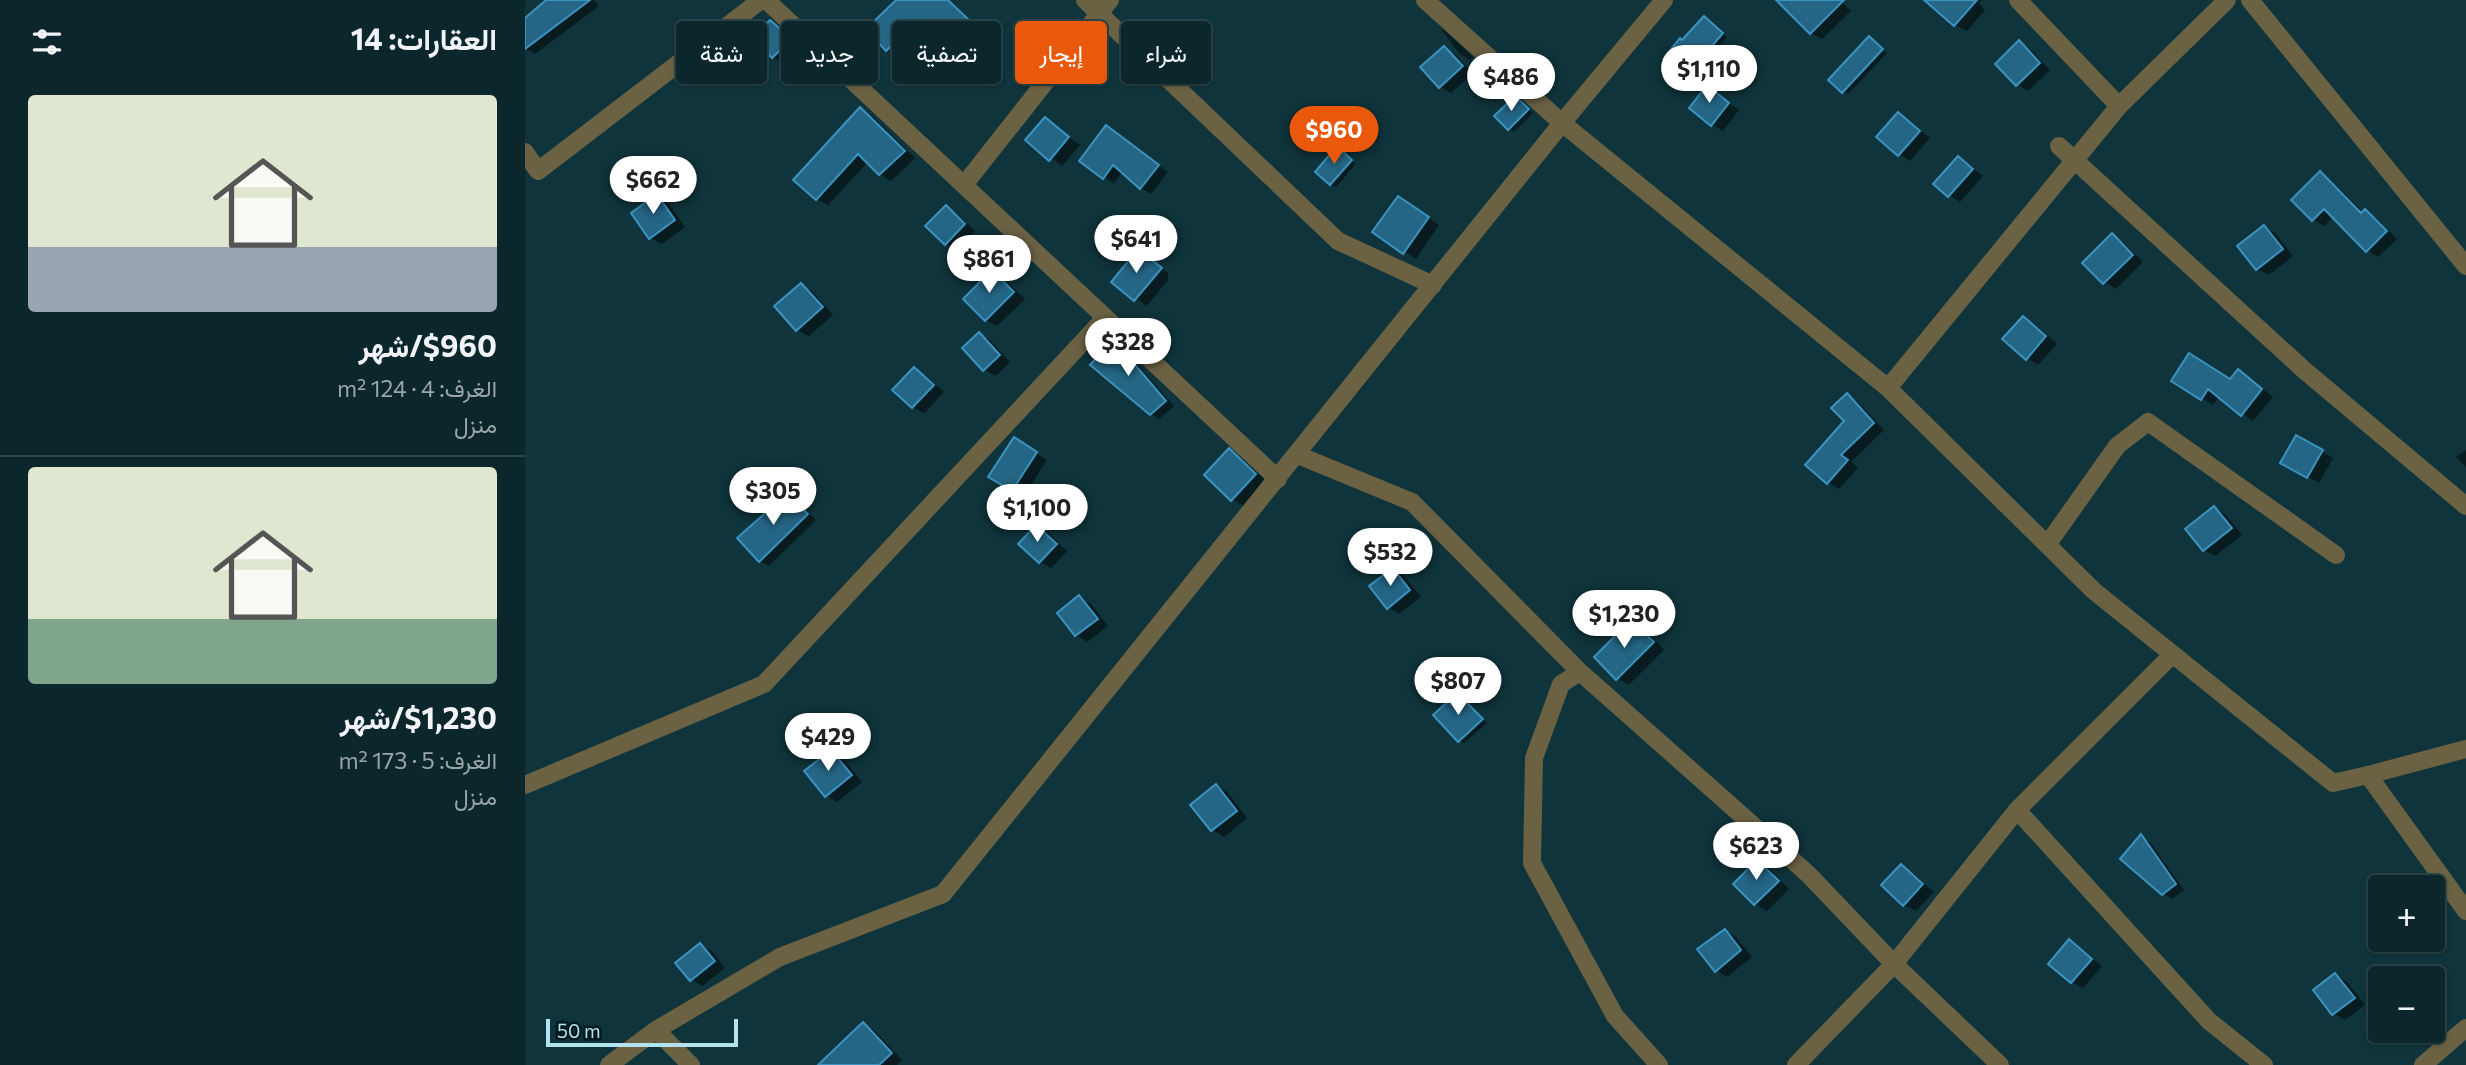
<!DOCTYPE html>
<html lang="ar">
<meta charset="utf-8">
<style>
:root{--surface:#0b272c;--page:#193338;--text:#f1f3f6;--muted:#9aa5a9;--line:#2b4448;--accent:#ea580c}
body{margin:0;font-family:Commissioner,Vazirmatn,sans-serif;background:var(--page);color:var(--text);direction:rtl;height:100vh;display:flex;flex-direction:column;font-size:26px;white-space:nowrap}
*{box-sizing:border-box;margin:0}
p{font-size:23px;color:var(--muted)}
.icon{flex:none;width:38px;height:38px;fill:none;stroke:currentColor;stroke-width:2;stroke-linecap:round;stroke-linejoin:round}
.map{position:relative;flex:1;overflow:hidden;direction:ltr}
.drawer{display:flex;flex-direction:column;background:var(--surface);width:525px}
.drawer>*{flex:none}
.hud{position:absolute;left:21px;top:21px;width:665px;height:63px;direction:rtl;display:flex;gap:14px}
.tools{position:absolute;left:1843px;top:875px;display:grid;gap:14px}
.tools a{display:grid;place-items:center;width:77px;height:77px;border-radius:7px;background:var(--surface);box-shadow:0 2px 5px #0004,0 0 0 2px var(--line);font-size:35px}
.scale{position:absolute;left:21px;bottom:18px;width:192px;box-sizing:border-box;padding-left:7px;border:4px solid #b2e3ef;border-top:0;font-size:19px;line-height:24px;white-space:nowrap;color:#b2e3ef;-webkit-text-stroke:5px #021a1f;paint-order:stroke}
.price{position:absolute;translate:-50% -60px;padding:0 16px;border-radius:24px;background:#fff;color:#222;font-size:23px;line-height:46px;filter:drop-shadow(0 2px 4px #0008)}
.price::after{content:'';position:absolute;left:50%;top:42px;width:21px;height:16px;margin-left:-10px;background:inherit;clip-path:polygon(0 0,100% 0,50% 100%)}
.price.on{background:var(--accent);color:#fff}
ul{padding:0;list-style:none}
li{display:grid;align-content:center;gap:14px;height:371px;padding:0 28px}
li+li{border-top:2px solid var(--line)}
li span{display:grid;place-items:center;height:217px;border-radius:7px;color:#555}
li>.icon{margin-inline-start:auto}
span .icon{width:126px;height:126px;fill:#fffc;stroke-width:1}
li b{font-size:30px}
h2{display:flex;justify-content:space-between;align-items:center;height:84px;padding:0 28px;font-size:30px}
.tag{padding:0 24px;border-radius:7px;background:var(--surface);box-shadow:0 2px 5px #0004,0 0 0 2px var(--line);font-size:24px;line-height:63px}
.tag.on{background:var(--accent);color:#fff}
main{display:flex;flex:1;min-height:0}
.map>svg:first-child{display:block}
</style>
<main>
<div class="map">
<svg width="1941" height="1065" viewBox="0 0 1941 1065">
<rect width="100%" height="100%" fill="#0f343b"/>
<path fill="#0007" d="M 24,0 L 69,0 L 74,6 L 10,54 L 0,48 L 0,25 Z
M 374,0 L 421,0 L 454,27 L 434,49 L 424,43 L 404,25 L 372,55 L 362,49 Z
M 1262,0 L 1315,0 L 1326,11 L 1297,39 L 1286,33 Z
M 1407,0 L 1457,0 L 1454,3 L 1460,10 L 1442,31 L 1430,25 L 1405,2 Z
M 1184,21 L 1202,37 L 1168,77 L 1163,74 Z
M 246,22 L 257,28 L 277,47 L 260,63 L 248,57 Z
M 916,29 L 921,32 L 948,57 L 945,60 L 934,53 Z
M 1349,41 L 1362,53 L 1323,94 L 1318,91 Z
M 1494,42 L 1505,49 L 1525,70 L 1503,91 L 1492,84 Z
M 919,48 L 930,54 L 948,73 L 926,93 L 915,87 Z
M 1182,88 L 1214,110 L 1198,131 L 1186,124 Z
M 995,101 L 1008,113 L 989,132 L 971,116 Z
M 335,109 L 347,116 L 390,158 L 366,181 L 355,174 L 343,162 L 303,205 L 292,199 Z
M 1374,114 L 1405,138 L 1385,161 L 1374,154 Z
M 520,119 L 555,145 L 537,166 L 503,140 Z
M 591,133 L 643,172 L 626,194 L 616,188 L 598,171 L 589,183 L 579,177 Z
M 818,152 L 831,164 L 811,187 L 806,184 Z
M 1434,158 L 1458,176 L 1435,202 L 1424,195 Z
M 1795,173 L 1806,180 L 1839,213 L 1840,211 L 1851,218 L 1872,239 L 1853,257 L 1842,250 L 1809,216 L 1799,226 L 1788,219 Z
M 132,196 L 143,203 L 160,227 L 137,244 L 126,238 Z
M 885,205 L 914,225 L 891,259 L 850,232 Z
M 421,207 L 432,214 L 450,231 L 432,251 L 421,244 Z
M 1740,227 L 1751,234 L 1768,256 L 1744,275 L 1732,269 Z
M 1587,236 L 1598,242 L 1618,262 L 1591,289 L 1580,282 Z
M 613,251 L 643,273 L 643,280 L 622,306 L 588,282 Z
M 467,272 L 479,279 L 500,299 L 472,326 L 461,320 Z
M 276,285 L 287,291 L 308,315 L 284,336 L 272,330 Z
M 1499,318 L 1510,324 L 1532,344 L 1513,365 L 1502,358 Z
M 454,334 L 465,340 L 485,362 L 471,376 L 460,370 L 439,348 Z
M 585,344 L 614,366 L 649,406 L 634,419 L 626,414 Z
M 390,369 L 401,376 L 419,392 L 399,413 L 388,407 Z
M 1714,371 L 1748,397 L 1728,421 L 1694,396 L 1688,405 L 1648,381 L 1706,381 Z
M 1322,395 L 1333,402 L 1359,430 L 1326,462 L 1333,468 L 1314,489 L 1303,482 L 1321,421 Z
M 1772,437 L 1808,458 L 1794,483 L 1757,462 Z
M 489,439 L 522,460 L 499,496 L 466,476 Z
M 1941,450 L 1941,467 L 1931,457 Z
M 704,451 L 715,457 L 741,481 L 719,506 L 707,499 Z
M 260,493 L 269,498 L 291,520 L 244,566 L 235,561 L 239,516 Z
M 1689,508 L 1700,514 L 1717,535 L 1690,556 L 1679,550 Z
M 511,527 L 523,533 L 542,551 L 526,568 L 515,562 L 496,544 Z
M 868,570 L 879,576 L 896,597 L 874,614 L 863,607 Z
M 554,598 L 566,604 L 583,626 L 562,642 L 551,635 Z
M 1107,622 L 1118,628 L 1139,650 L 1104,685 L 1092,678 Z
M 932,695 L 962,723 L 939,743 L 934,740 Z
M 307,752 L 318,758 L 337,782 L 312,802 L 301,795 Z
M 691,786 L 702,792 L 722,818 L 699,837 L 688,830 L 667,805 Z
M 1616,836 L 1625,842 L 1659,890 L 1647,899 L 1638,893 Z
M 1232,862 L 1244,868 L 1264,889 L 1242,911 L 1231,904 L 1210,884 Z
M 1376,866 L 1387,872 L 1409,892 L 1391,911 L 1379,905 L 1358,885 Z
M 1200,931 L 1211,937 L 1227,957 L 1202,977 L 1191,970 Z
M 1545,942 L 1577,966 L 1558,988 L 1547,982 Z
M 175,945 L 187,951 L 200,968 L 177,986 L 166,979 Z
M 1811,975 L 1822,982 L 1840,1005 L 1820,1020 L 1808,1013 Z
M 339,1024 L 350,1031 L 377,1060 L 372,1065 L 307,1065 Z"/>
<path fill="#256686" stroke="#3a93c0" stroke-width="2" d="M 21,0 L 65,0 L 0,49 L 0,18 Z
M 371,0 L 423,0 L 445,21 L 423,45 L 395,19 L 361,51 L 341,29 Z
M 1251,0 L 1319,0 L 1285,34 Z
M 1399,0 L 1452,0 L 1429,26 Z
M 1179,16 L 1198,33 L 1162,76 L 1139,58 L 1155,38 L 1157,40 Z
M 245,20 L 267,39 L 247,58 L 227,37 Z
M 1344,36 L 1358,49 L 1317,93 L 1303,80 Z
M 1494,40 L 1515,63 L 1491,86 L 1470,64 Z
M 919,46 L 938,66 L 914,88 L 895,67 Z
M 1182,85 L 1204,103 L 1186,126 L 1164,108 Z
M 990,96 L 1004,109 L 983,130 L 969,116 Z
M 335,107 L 380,151 L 354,175 L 333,154 L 291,200 L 268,180 Z
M 1373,112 L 1395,131 L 1373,156 L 1351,137 Z
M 520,117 L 544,137 L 524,161 L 500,140 Z
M 581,125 L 634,165 L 615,189 L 588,165 L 578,179 L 554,161 Z
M 812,146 L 827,160 L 805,185 L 790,172 Z
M 1433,156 L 1448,169 L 1423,197 L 1408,184 Z
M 1795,171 L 1836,213 L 1840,209 L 1862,231 L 1841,252 L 1799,209 L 1787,221 L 1766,200 Z
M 132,194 L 150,220 L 124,239 L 106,213 Z
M 873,196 L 904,217 L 878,254 L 847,232 Z
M 421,205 L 440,224 L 420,245 L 400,226 Z
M 1739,225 L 1758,249 L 1731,270 L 1712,246 Z
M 1587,233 L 1608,255 L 1578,284 L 1557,263 Z
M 613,249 L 637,268 L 609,301 L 586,282 Z
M 467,270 L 489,292 L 460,321 L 438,299 Z
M 276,283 L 298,307 L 271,331 L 249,306 Z
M 1498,316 L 1521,336 L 1501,360 L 1477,339 Z
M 454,332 L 475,355 L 458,371 L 437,348 Z
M 585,342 L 606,360 L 641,401 L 625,415 L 565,365 Z
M 1664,353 L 1705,379 L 1713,369 L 1737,389 L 1716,416 L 1683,389 L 1676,400 L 1646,381 Z
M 389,367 L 409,385 L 387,408 L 367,390 Z
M 1322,393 L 1349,423 L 1316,455 L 1323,460 L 1302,484 L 1280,465 L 1319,421 L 1306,408 Z
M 1771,435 L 1798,450 L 1782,478 L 1755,463 Z
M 489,437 L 512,452 L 487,491 L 463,477 Z
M 704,448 L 731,474 L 706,501 L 679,475 Z
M 260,491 L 283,514 L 234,562 L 212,538 L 238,515 Z
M 1689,506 L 1707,528 L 1678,551 L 1660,529 Z
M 511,525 L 532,544 L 514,563 L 493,544 Z
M 868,568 L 885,590 L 862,609 L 844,586 Z
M 554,595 L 573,619 L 550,636 L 532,613 Z
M 1106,620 L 1129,642 L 1091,680 L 1069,657 Z
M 932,693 L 958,719 L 933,742 L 908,715 Z
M 306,750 L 327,775 L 300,797 L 279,771 Z
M 691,784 L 712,811 L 686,831 L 665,805 Z
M 1616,834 L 1651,884 L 1637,895 L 1595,859 Z
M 1232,860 L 1254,881 L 1229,905 L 1208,884 Z
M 1376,864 L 1398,884 L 1378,906 L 1356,885 Z
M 1200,929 L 1216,950 L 1190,972 L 1172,949 Z
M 1544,939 L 1567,959 L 1546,983 L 1523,964 Z
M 175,943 L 190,961 L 165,981 L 150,963 Z
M 1810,973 L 1830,998 L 1807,1015 L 1788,990 Z
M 338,1022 L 367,1053 L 354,1065 L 293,1065 Z"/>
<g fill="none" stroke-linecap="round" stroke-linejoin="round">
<path stroke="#6b6244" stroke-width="18" d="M 241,0 L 753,479
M 560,0 L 813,241 L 908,285
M 900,0 L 1037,123 L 1363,388 L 1569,591 L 1808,783 L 1843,775
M 1493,0 L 1594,106
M 1725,0 L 1941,266
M 1534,146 L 1779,370 L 1941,506
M 0,152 L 13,171 L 236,0
M 439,185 L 585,0
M 1363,388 L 1594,106 L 1702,0
M 773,455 L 887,502 L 1055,672 L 1283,874 L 1369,964 L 1475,1065
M 1522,545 L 1592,446 L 1623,422 L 1811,555
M 1055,672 L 1036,684 L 1009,758 L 1007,863 L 1090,1016 L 1134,1065
M 1941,749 L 1843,775 L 1941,911
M 0,785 L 239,684 L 580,318
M 1492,810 L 1684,1021 L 1739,1065
M 131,1030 L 166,1065
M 84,1065 L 131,1030 L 255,957 L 418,894 L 1037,123 L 1139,0
M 1271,1065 L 1369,964 L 1492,810 L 1648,654
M 1898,1065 L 1941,1028"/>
</g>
</svg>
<div class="tools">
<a>+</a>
<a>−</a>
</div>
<div class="scale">50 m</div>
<b class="price" style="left:1184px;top:105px">$1,110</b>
<b class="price" style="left:986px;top:113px">$486</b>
<b class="price on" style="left:809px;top:166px">$960</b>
<b class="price" style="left:128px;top:216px">$662</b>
<b class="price" style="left:611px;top:275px">$641</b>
<b class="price" style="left:464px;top:295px">$861</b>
<b class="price" style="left:603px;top:378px">$328</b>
<b class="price" style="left:248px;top:527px">$305</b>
<b class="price" style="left:512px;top:544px">$1,100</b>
<b class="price" style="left:865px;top:588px">$532</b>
<b class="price" style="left:1099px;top:650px">$1,230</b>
<b class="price" style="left:933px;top:717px">$807</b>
<b class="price" style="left:303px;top:773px">$429</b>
<b class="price" style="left:1231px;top:882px">$623</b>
<div class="hud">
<a class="tag">شراء</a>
<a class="tag on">إيجار</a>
<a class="tag">تصفية</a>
<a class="tag">جديد</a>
<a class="tag">شقة</a>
</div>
</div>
<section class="drawer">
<h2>العقارات: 14<svg class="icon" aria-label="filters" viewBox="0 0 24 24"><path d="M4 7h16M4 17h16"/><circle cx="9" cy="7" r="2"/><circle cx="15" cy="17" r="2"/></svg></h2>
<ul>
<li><span style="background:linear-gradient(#dfe7d0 70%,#9aa5b1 0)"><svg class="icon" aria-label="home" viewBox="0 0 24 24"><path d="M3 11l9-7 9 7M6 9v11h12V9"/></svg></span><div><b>$960/شهر</b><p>الغرف: 4 · 124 m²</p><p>منزل</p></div></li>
<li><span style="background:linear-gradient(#dfe7d0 70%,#7fa58c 0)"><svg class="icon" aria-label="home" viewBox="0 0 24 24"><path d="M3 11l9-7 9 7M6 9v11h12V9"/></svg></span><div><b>$1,230/شهر</b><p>الغرف: 5 · 173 m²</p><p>منزل</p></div></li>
</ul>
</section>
</main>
